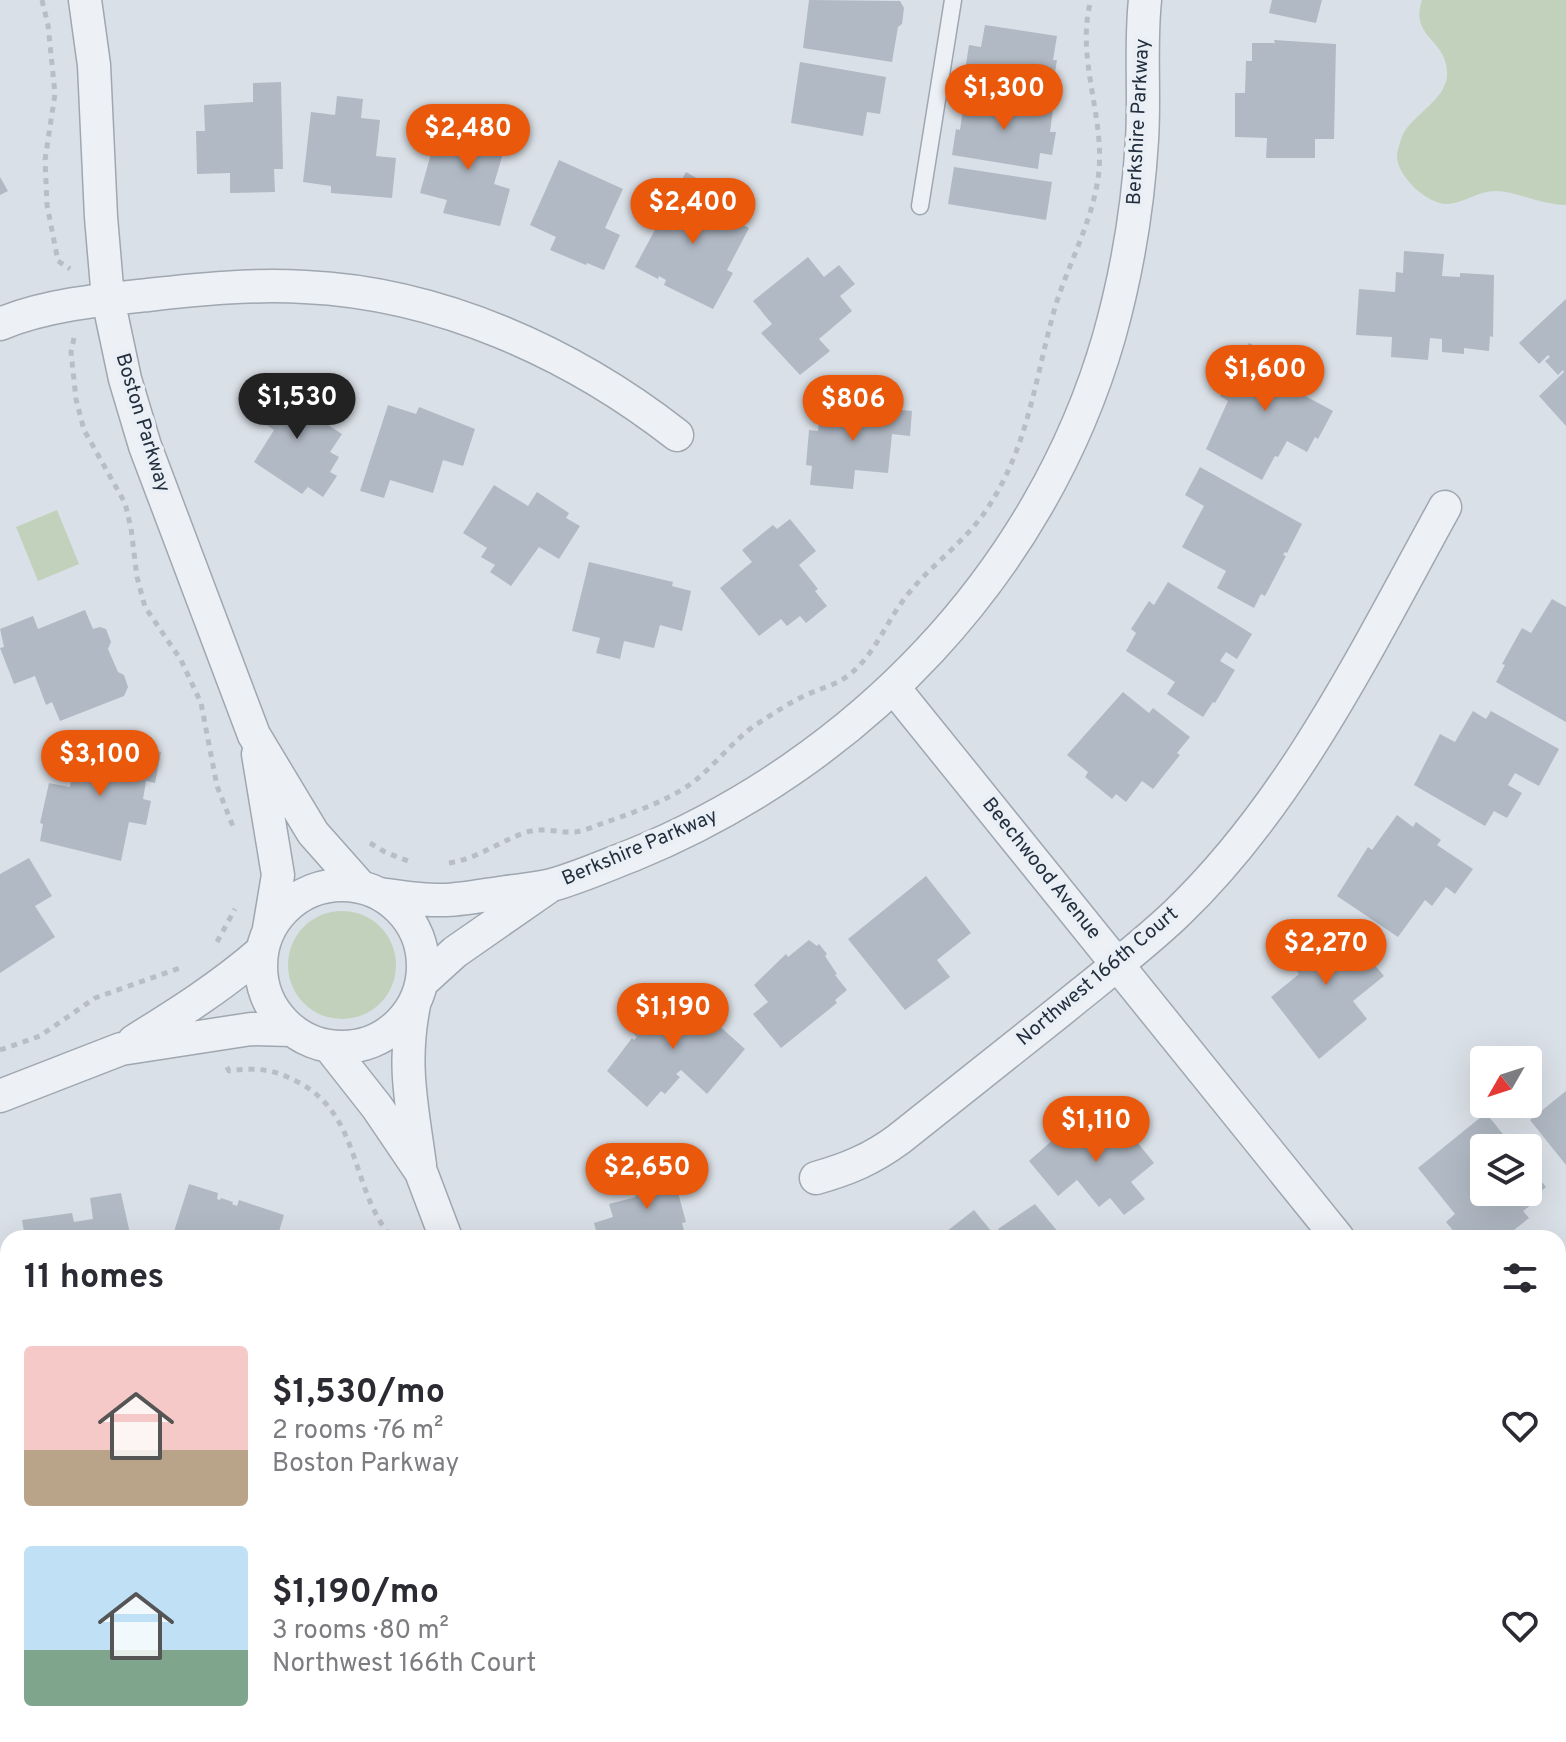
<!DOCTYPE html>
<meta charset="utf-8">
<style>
:root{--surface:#fff;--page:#f7f7f7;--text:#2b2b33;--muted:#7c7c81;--accent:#ea580c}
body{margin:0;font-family:Overpass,sans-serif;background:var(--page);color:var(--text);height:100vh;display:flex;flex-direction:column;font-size:30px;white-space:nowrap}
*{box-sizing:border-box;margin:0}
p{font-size:26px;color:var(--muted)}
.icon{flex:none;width:44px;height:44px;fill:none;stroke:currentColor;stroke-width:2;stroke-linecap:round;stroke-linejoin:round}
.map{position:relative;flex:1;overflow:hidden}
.panel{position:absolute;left:0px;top:1230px;width:1566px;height:512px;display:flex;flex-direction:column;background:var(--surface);border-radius:24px 24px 0 0;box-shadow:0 8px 32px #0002}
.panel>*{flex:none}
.needle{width:52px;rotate:231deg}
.fabs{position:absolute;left:1470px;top:1046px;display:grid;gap:16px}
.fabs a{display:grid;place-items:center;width:72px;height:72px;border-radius:8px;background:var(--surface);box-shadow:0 8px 32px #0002;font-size:40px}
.price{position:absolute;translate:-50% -68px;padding:0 18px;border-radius:28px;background:var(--accent);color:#fff;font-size:26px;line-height:52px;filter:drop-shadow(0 2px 4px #0008)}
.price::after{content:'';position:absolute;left:50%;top:48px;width:24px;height:18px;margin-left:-12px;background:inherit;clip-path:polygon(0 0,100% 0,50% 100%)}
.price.selected{background:#222;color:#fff}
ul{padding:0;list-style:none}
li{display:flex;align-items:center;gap:24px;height:200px;padding:0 24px}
li span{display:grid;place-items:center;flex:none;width:224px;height:160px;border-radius:8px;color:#555}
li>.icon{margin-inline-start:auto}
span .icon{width:96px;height:96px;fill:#fffc;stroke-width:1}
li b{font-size:34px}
h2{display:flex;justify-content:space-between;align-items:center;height:96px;padding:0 24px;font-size:34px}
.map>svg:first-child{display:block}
</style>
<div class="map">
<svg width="1566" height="1742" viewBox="0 0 1566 1742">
<rect width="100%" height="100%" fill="#dae0e7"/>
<path fill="#c2d1bb" d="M 1422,0 L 1566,0 L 1566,205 C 1541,205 1516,191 1495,191 C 1479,191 1463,203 1448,204 C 1428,205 1398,177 1397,157 C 1397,151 1401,139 1403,134 C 1414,114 1445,100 1447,76 C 1449,39 1409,39 1422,0 Z
M 57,510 L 79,564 L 38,581 L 16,527 Z
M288 965a54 54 0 1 1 108 0a54 54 0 1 1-108 0Z"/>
<path fill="#b1b9c4" d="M 809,0 L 900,1 L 904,8 L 902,24 L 898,27 L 892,62 L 803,48 Z
M 1272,0 L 1322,0 L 1316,23 L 1269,13 Z
M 985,25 L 1057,36 L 1053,60 L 1057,60 L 1051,96 L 963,83 L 969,45 L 981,47 Z
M 1274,40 L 1336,44 L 1334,139 L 1315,139 L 1315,158 L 1266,158 L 1267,138 L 1235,137 L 1235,93 L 1245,93 L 1246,61 L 1252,61 L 1252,43 L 1275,43 Z
M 800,62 L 886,77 L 880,114 L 867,112 L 863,136 L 791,123 Z
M 281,82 L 283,169 L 274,169 L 275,192 L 230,193 L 230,173 L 197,174 L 196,131 L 205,131 L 204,105 L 253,102 L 253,83 Z
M 965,95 L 1053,109 L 1050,132 L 1056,132 L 1052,155 L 1040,153 L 1038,169 L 952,155 L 956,129 L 960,130 Z
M 337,96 L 363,99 L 361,118 L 380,120 L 376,156 L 396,158 L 392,198 L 331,193 L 331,186 L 303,182 L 311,112 L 335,115 Z
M 471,114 L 496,121 L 491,138 L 506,143 L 494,184 L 510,189 L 500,226 L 443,213 L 447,200 L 420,193 L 439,125 L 466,132 Z
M 559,160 L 623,189 L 605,228 L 620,235 L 604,270 L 587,263 L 586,265 L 550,250 L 556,237 L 530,225 Z
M 954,167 L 1052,182 L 1046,220 L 948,204 Z
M 686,172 L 707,184 L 698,201 L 749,228 L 727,270 L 733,273 L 713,309 L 664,285 L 666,280 L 659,276 L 658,279 L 635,267 Z
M 0,177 L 8,191 L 0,195 Z
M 1404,251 L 1444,254 L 1442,276 L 1460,277 L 1460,273 L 1494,275 L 1493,337 L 1490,336 L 1489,351 L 1464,348 L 1464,354 L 1442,352 L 1442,339 L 1430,338 L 1428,360 L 1391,357 L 1392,337 L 1356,335 L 1359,289 L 1395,292 L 1396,272 L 1403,273 Z
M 808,257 L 824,277 L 839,265 L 855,284 L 840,296 L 852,311 L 819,339 L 830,351 L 800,375 L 761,333 L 772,324 L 753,301 Z
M 1566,299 L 1566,426 L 1539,396 L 1564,372 L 1563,370 L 1558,375 L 1545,361 L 1550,357 L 1548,355 L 1539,364 L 1519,343 Z
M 1249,343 L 1308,375 L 1298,392 L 1333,411 L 1318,439 L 1315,437 L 1307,452 L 1287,441 L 1278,457 L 1275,456 L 1262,480 L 1206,449 L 1228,401 L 1220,396 Z
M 272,382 L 287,391 L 290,386 L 322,407 L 316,417 L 342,434 L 330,452 L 339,457 L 330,472 L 337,476 L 323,497 L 308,487 L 302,494 L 254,462 L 274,430 L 252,415 Z
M 821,403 L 912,411 L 910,436 L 892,434 L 888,473 L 855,470 L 853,489 L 810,485 L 812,466 L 806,465 L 809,430 L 818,431 Z
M 388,405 L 416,414 L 419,407 L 475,429 L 463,466 L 443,460 L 433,493 L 390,480 L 384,498 L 360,491 Z
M 1200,467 L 1302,524 L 1287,553 L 1285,552 L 1283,555 L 1286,556 L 1265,596 L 1261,594 L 1254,608 L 1217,588 L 1226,571 L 1182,547 L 1204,506 L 1185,495 Z
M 494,485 L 528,506 L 537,492 L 569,513 L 566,518 L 580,526 L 559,559 L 539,547 L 511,586 L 490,572 L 495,565 L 481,557 L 487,548 L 463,533 Z
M 790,519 L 816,551 L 799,565 L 818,589 L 815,591 L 827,606 L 806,623 L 800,616 L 787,626 L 781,619 L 759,636 L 720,588 L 752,562 L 742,550 L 773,525 L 777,529 Z
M 589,562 L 673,582 L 672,586 L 691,591 L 682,631 L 660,625 L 654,648 L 624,641 L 620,659 L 596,653 L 600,638 L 572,631 Z
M 1168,582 L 1252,634 L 1237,659 L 1226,652 L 1220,661 L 1235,670 L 1215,703 L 1213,702 L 1203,717 L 1167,694 L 1175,682 L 1126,651 L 1136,633 L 1131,629 L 1149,601 L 1154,605 Z
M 1552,599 L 1566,607 L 1566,722 L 1496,682 L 1505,665 L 1502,664 L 1522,628 L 1531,633 Z
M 85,610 L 93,629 L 100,627 L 106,629 L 111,642 L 108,649 L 118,672 L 124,675 L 128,687 L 124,696 L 60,721 L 52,702 L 46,705 L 35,676 L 14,684 L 0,648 L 4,647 L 0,629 L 33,616 L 38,629 Z
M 1123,692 L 1149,713 L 1153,708 L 1190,737 L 1177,753 L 1180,755 L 1153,789 L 1142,781 L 1126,802 L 1116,794 L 1112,799 L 1085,777 L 1088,772 L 1067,755 Z
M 1473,711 L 1486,719 L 1491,711 L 1559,749 L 1539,786 L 1515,773 L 1508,785 L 1522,793 L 1507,818 L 1494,811 L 1485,826 L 1414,785 L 1440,734 L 1455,742 Z
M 80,735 L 161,752 L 155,783 L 146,781 L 143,799 L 151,801 L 146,825 L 129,822 L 121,861 L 40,841 L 43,824 L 40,823 L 49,783 L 70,787 L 71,778 L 67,777 L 72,757 L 75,758 Z
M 1397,815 L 1413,827 L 1416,822 L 1441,840 L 1437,845 L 1473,869 L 1455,894 L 1446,887 L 1432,906 L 1425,900 L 1398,937 L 1337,896 L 1368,847 L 1372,850 Z
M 29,858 L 52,896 L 35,906 L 55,937 L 0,973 L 0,874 Z
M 926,876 L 971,933 L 937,960 L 950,977 L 905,1010 L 848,939 Z
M 1325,920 L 1331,928 L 1338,922 L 1384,976 L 1353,1001 L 1367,1019 L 1319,1059 L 1271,997 L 1299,974 L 1286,958 L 1293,952 L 1288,947 Z
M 809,940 L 817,946 L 819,944 L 827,954 L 825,956 L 837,974 L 835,975 L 847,990 L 835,1000 L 837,1003 L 781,1048 L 753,1014 L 768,1002 L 754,985 L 786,954 L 788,957 Z
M 657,987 L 696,1023 L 705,1013 L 745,1049 L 707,1094 L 681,1070 L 676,1074 L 680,1077 L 665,1094 L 661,1091 L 647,1107 L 607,1071 L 632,1038 L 634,1040 L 637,1037 L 630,1030 L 644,1014 L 638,1008 Z
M 1566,1091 L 1566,1165 L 1530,1120 Z
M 1486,1113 L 1514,1148 L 1484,1148 L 1484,1192 L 1528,1192 L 1528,1165 L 1546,1187 L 1532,1198 L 1535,1202 L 1523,1211 L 1529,1218 L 1504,1238 L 1459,1238 L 1446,1222 L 1455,1214 L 1418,1168 Z
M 1108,1116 L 1116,1126 L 1121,1122 L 1154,1163 L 1131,1182 L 1145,1199 L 1124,1215 L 1110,1198 L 1099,1207 L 1077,1180 L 1058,1196 L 1029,1161 L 1073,1122 L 1085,1136 Z
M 668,1169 L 673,1186 L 676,1185 L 686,1222 L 682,1223 L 686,1238 L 598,1238 L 594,1223 L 613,1217 L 609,1204 L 636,1197 L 631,1179 Z
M 189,1184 L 218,1193 L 217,1199 L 220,1200 L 221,1198 L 233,1202 L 232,1204 L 237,1206 L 239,1200 L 284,1215 L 277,1238 L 172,1238 Z
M 121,1193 L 131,1238 L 25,1238 L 22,1220 L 72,1213 L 74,1222 L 93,1219 L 90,1198 Z
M 1035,1204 L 1063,1238 L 944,1238 L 942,1235 L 974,1210 L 996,1237 L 1002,1233 L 998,1229 Z
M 0,1313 L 7,1349 L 0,1350 Z
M 8,1552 L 8,1620 L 2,1621 L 0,1553 Z
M 163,1734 L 187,1734 L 187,1736 L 242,1734 L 243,1742 L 147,1742 L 146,1737 Z
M 270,1734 L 374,1734 L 375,1742 L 271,1742 Z
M 440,1734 L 534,1734 L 537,1742 L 421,1742 Z
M 1147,1734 L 1235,1734 L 1239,1742 L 1151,1742 Z"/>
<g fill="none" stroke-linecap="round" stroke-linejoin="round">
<g stroke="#9fa7b1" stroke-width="19">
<path id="lane" d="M 920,206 L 953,0"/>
</g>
<g stroke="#9fa7b1" stroke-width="35">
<path id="street" d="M 85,0 L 94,65 L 101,217 L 108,299 L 125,379 L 145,446 L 254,735 L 313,833 L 360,886
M 0,324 C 46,305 99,300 148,295 C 200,289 253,284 305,287 C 440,293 572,353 677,435
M 894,688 L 1338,1238
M 258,754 L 278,875 L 269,929
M261 966a81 81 0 1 1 162 0a81 81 0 1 1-162 0Z
M 380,894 C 402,897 424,901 446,900 C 466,899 486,895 506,892 C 521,890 537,889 552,885 C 580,877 607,865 633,855 C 858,763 1041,573 1109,337 C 1127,273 1138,207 1142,140 C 1145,94 1140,47 1145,0
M 422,982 L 455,952 L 547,888
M 414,1005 C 402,1064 412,1106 420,1165
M 134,1041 C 179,1013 222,986 262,951
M 329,1046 L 377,1107 L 421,1172 L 446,1238
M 0,1096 L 121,1049 L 251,1029 L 292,1030
M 816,1178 C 848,1169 872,1159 899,1139 C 953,1096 1006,1054 1060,1011 C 1099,979 1139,949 1176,914 C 1294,801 1367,648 1445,507
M 1558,1328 L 1566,1323
M 0,1449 L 8,1448
M 1558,1544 L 1566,1563
M 638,1734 L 642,1742
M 831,1742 L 854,1734"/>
</g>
<path stroke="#b8bec5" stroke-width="5" stroke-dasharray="6 6" stroke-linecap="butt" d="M 42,0 L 48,25 L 55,94 L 45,160 L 47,205 L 58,261 L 70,269
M 74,338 L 71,352 L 76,399 L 84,430 L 125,503 L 131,528 L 137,577 L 145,607 L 181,660 L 201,703 L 217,786 L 234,829
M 370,843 L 385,852 L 408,861
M 449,863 C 480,858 499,841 527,832 C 543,827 559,833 575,832 C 583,831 591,828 598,825 C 629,814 666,802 692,783 C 714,766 731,743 754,726 C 771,715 787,704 806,695 C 821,688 836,685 849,675 C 874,655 884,627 902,602 C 925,569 964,544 987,509 C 1030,444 1035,376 1056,304 C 1069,264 1089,227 1097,185 C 1109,122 1074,61 1091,0
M 217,942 L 235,909
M 0,1050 L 40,1036 L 95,998 L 180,968
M 227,1067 L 229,1071 C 257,1067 274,1069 300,1083 C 362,1118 350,1189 392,1238
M 575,1734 L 580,1742"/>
<use href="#lane" stroke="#edf0f5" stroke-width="16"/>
<use href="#street" stroke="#edf0f5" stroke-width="32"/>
</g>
<g text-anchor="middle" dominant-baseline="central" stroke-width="8" stroke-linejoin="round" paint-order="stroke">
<g font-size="20" fill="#232f3e" stroke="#eaeff5">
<text transform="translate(1139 122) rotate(-87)">Berkshire Parkway</text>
<text transform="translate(142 423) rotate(73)">Boston Parkway</text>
<text transform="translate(640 848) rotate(-23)">Berkshire Parkway</text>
<text transform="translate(1041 869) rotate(51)">Beechwood Avenue</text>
<text transform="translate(1098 977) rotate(-40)">Northwest 166th Court</text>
</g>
</g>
</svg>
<div class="fabs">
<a><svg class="needle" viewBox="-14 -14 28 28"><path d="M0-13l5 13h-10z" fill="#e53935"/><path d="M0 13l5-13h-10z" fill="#7c7c81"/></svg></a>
<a><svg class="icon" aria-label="layers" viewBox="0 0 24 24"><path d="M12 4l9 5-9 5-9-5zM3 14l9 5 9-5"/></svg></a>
</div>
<b class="price" style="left:1004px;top:132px">$1,300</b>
<b class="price" style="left:468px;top:172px">$2,480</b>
<b class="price" style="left:693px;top:246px">$2,400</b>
<b class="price" style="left:1265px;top:413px">$1,600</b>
<b class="price selected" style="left:297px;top:441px">$1,530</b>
<b class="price" style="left:853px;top:443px">$806</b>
<b class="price" style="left:100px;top:798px">$3,100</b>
<b class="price" style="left:1326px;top:987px">$2,270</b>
<b class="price" style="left:673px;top:1051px">$1,190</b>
<b class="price" style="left:1096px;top:1164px">$1,110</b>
<b class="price" style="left:647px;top:1211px">$2,650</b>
<section class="panel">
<h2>11 homes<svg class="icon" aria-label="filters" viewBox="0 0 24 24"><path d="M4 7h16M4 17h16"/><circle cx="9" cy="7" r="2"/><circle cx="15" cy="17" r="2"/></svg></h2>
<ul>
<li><span style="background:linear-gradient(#f6c9c9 65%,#b9a48a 0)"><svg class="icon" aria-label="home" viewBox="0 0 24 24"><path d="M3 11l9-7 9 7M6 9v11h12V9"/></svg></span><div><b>$1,530/mo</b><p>2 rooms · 76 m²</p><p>Boston Parkway</p></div><svg class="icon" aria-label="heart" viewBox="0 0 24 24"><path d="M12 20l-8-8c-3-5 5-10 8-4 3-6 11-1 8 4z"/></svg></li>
<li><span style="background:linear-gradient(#bfe0f5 65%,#7fa58c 0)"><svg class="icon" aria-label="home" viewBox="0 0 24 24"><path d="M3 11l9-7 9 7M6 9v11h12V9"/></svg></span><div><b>$1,190/mo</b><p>3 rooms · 80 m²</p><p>Northwest 166th Court</p></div><svg class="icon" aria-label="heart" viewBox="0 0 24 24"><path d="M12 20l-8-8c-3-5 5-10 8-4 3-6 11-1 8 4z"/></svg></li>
</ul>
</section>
</div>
